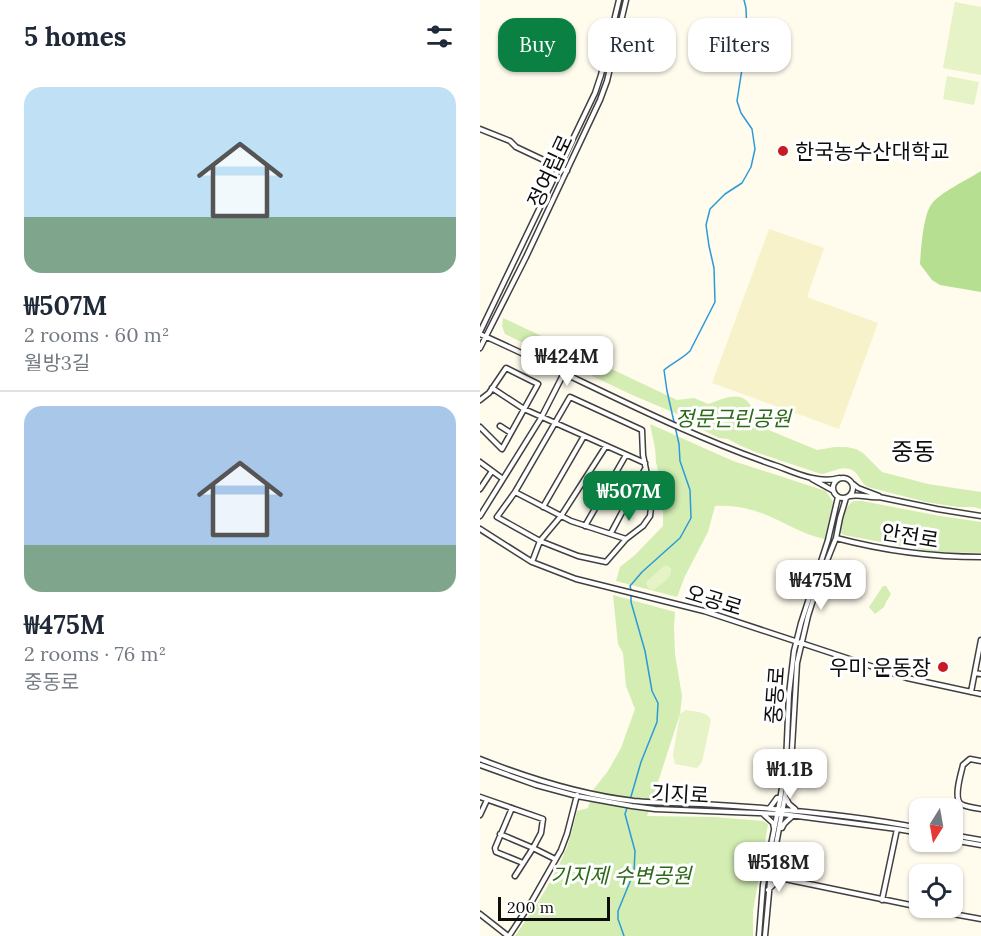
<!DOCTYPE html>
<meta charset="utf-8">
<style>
:root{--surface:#fff;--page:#f6f6f7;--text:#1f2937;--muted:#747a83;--line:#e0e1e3;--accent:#0b8043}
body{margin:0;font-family:Lora,"Noto Sans KR",serif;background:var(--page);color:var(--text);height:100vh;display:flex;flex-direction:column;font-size:22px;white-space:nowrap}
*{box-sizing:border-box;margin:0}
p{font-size:20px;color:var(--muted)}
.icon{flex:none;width:33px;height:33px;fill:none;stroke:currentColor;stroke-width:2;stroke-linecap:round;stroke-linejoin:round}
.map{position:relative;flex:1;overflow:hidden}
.sheet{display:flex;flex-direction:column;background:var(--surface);width:480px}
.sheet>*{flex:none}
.top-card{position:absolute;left:18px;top:18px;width:393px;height:54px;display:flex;gap:12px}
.needle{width:39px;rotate:191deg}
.fabs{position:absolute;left:429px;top:798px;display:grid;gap:12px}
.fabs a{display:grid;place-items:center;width:54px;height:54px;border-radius:12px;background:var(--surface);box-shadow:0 2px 4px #0004;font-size:30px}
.scale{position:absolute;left:18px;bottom:15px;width:112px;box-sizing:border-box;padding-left:6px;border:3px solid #0d0d0d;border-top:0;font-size:16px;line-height:21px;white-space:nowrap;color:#0d0d0d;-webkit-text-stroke:4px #fff;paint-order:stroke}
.price{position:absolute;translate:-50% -51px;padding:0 14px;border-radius:12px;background:#fff;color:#222;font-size:20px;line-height:39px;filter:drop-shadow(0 2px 3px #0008)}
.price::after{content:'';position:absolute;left:50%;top:36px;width:18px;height:14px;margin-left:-9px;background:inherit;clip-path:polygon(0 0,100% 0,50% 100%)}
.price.current{background:var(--accent);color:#fff}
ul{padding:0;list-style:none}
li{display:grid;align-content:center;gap:12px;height:318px;padding:0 24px}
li+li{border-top:2px solid var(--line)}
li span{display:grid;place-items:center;height:186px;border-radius:18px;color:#555}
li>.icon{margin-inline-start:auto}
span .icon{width:108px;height:108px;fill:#fffc;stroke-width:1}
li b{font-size:26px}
h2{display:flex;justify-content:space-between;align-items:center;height:72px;padding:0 24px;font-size:26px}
.chip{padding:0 21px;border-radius:18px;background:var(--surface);box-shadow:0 2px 4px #0004;font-size:21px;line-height:54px}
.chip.current{background:var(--accent);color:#fff}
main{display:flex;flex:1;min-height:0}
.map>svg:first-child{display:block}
</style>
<main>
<section class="sheet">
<h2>5 homes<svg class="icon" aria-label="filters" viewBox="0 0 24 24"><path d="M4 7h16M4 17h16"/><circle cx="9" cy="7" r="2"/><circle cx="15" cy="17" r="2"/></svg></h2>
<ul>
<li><span style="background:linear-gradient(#bfe0f5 70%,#7fa58c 0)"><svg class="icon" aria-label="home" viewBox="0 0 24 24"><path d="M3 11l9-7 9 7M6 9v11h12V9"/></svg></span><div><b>₩507M</b><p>2 rooms · 60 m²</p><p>월방3길</p></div></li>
<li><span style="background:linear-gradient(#a9c7e8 75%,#7fa58c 0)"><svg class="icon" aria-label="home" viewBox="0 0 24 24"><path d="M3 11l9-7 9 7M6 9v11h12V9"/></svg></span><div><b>₩475M</b><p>2 rooms · 76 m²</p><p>중동로</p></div></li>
</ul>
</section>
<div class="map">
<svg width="501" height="936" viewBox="0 0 501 936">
<rect width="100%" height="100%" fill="#fffbed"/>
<path fill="#f8f2ca" d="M 289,229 L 344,248 L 327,297 L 398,323 L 359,429 L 232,383 Z"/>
<path fill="#d3edb3" d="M 23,318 L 197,400 L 214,398 L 228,404 C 243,399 262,388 272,408 C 275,413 276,420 279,426 L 337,450 L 355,447 L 366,447 L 376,449 L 383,453 L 402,472 L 448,484 L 501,492 L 501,509 L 494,507 L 478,507 L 446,502 L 388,487 C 382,484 380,477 375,472 C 364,463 352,473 341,474 L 278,453 L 261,446 L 248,439 L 239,438 L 209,423 L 207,419 L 202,416 L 150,394 L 25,334 L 22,326 Z
M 170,424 L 253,461 L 346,491 L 353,502 L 345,539 C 325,535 309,525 291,517 C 274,509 254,505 235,506 L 228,532 L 205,576 L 197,597 L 136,581 L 140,567 L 155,555 L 183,526 L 183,492 L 176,462 L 175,448 Z
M 374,501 L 382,501 L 460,516 L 501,522 L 501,553 L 454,552 L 364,535 L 361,533 C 361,521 363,507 374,501 Z
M 403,586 L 406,586 L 411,594 L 406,602 L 404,607 L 395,614 L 389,607 Z
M 133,595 L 195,612 L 194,628 L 195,654 L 202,696 L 200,714 L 167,816 L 234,817 L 283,821 L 288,824 L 273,911 L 273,936 L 35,936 C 55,908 74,879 87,847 C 91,835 94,823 97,811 L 108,808 L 113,790 L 128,771 L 141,748 L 155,709 L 146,686 L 143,653 L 138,644 Z"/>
<path fill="#b7df91" d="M 501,171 L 501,292 L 460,285 L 452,280 L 440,264 C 441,250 443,216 451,205 C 457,194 489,179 501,171 Z"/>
<path fill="#e5f3c6" d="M 475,2 L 501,7 L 501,75 L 463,68 Z
M 467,76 L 499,82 L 494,105 L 463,99 Z
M 184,566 L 188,566 L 191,568 C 193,577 183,583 176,588 L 174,590 L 169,589 L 166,584 L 167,581 Z
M 206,710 C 215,712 227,711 231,720 L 222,762 L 217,768 L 195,764 L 193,755 L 200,714 Z"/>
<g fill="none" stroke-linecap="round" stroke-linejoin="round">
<path stroke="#2d9ad9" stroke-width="1.5" d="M 151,590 L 150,586 L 162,572 L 200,538 L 211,518 L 210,490 L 200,461 L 199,444 L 187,391 L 184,370 C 192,363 202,359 210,351 L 235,302 L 234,268 L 229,246 L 226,225 L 230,209 L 245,194 L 262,183 L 271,167 L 275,149 L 272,129 L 261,113 L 257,101 L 267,37 L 266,8 L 264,0
M 150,800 L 161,762 L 177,722 L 178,703 L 172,691 L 165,651 L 151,602 L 151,595
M 144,936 L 138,919 L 138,911 L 154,872 L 155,851 L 145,814 L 147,808"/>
<g stroke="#404040" stroke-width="7">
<path id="minor" d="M 0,129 L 30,141 L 36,147 L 87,171
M 0,332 L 115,93 L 121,75 L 139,0
M 0,334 C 99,378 194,431 297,466 C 316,473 338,484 359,478
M 0,348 L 46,257 L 120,100 L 127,81 L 146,0
M 12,388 L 44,409 L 165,463
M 90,397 L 162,430 L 163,455 L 172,499 L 170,516 L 163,526 L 146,539 L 126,562 L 98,556 L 60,541 L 17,517 L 35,492 Z
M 0,400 L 9,393 L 26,368 L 58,384 L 22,449 L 0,427
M 20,426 L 31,433
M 0,462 L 23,479
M353 488a10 10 0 1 1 20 0a10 10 0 1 1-20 0Z
M 332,479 L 352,490
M 373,484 L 378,488 L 399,496
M 0,489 L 12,471
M 35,492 L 91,521 L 146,539
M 370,496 C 380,494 389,498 399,497 L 457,509 L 501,516
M 63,507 L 104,436
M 0,516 L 61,418 L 84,373
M 105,526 L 146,455
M 0,529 L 52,562 L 96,579 L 224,611 L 427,678 L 501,694
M 131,533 L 165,469
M 356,538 C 405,551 450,557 501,557
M 52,562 L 60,541 L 81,516 L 126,446
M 495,673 L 501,674
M 491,692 L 501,640
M 0,759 C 48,778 103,795 154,801 C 176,803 199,803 222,804 C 295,808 368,814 440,828
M 501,761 L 490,759 L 483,765 C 481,774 473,798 481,804 C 486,807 495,808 501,809
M 0,765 L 56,785 L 97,796 L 152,806 L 175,809 L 302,814 L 417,829 L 440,833
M 0,797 L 63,819 L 61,833 L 53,848 L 20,834
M 306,798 L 309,804 L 315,809 L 316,811
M 32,808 L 15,848 L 16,852 L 43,863
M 289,809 L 297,798 L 300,798
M 283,814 L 293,823 L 294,828
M 0,815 L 7,800
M 299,828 L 302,828 C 304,821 310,820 312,816
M 472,835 L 501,840
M 472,840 L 501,845
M 291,871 L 294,872 L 300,878 L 440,907
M 35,876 L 53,848 L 75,859
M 288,890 L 300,878
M 402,900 L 417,829
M 440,908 L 501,919
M 0,914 L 28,936
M 29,936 L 52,901 L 81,850 L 87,834 L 97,795
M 279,936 L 283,885 L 300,800 L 306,763 L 309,694 L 314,651 L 321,623 L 348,540 L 358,497
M 285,936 L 291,871 L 311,765 L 317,663 L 328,616 L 340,578 L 356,538 L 360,518 L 366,498"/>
</g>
<use href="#minor" stroke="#fff" stroke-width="4"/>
</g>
<g fill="#c91927" stroke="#fff" stroke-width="2">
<circle cx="303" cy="151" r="6"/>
<circle cx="463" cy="667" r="6"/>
</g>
<g text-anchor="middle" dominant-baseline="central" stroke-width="6" stroke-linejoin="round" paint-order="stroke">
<g font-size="21" fill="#0d0d0d" stroke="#fff" text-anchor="start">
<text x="315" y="151">한국농수산대학교</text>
<text x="451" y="667" text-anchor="end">우미 운동장</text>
</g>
<g font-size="21" fill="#0d0d0d" stroke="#fff">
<text transform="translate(70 171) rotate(-65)">정여립로</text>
<text transform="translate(430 536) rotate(9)">안전로</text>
<text transform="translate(234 600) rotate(17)">오공로</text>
<text transform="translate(295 695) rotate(-86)">중동로</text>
<text transform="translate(200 794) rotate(3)">기지로</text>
</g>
<g font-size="21" font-style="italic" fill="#2c6a18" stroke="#fff">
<text x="253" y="418">정문근린공원</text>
<text x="141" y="875">기지제 수변공원</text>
</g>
<g font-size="24" fill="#0d0d0d" stroke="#fff">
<text x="433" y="451">중동</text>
</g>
</g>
</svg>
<div class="fabs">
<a><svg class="needle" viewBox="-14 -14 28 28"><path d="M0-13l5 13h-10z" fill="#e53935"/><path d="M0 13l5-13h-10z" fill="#747a83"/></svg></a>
<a><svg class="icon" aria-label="locate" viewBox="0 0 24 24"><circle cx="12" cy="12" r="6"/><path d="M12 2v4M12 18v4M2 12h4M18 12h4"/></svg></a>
</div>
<div class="scale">200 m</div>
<b class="price" style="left:87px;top:387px">₩424M</b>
<b class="price current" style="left:149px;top:522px">₩507M</b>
<b class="price" style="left:341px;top:611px">₩475M</b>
<b class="price" style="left:310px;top:800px">₩1.1B</b>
<b class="price" style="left:299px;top:893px">₩518M</b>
<div class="top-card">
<a class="chip current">Buy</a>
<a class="chip">Rent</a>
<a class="chip">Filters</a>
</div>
</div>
</main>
